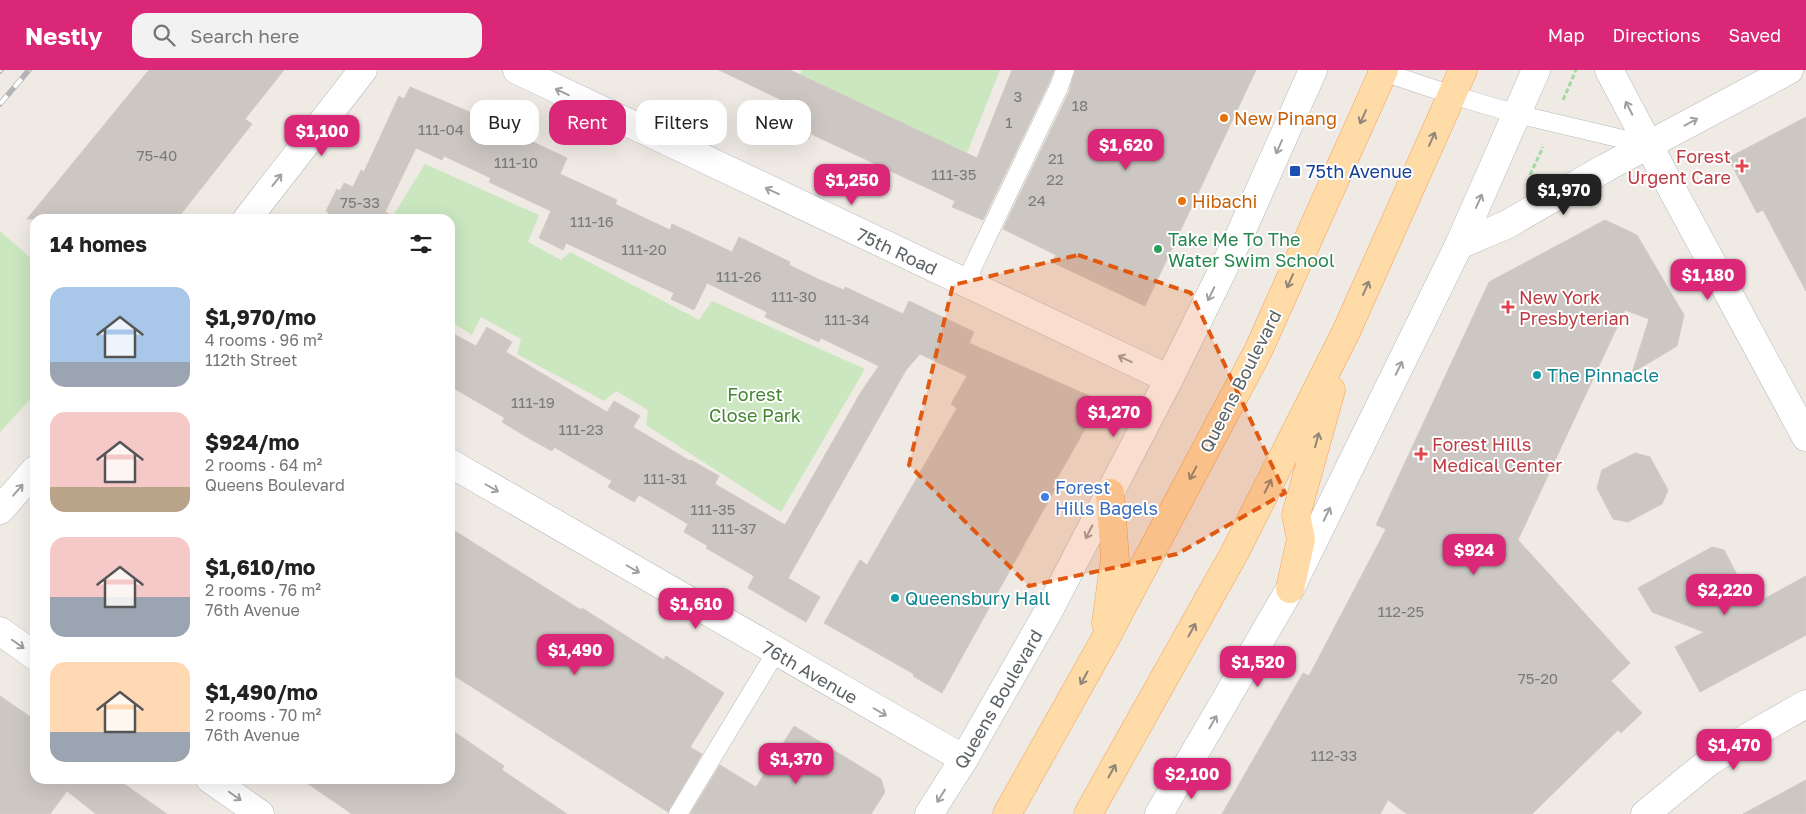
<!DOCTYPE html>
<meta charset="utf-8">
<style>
:root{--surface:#fff;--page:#f2f2f2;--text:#222;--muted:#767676;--accent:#db2777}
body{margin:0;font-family:"Golos Text",sans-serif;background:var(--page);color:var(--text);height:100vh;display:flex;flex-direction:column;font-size:19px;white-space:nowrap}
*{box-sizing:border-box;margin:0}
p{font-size:16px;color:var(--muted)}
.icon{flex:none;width:28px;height:28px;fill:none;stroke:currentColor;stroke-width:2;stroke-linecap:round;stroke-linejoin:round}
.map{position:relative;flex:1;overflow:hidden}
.details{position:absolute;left:30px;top:144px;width:425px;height:570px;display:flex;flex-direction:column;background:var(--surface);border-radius:15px;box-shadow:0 5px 20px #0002}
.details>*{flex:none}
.guide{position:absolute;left:470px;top:30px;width:475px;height:45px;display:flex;gap:10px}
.price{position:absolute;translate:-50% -42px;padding:0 11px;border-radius:10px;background:var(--accent);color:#fff;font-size:16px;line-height:32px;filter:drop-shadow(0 1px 2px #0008)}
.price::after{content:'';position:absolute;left:50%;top:30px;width:15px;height:11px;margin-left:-8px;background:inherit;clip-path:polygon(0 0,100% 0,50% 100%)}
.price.active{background:#222;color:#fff}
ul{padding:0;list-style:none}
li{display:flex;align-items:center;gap:15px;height:125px;padding:0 20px}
li span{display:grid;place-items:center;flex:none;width:140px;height:100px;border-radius:15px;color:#555}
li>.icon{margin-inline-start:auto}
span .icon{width:60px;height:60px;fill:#fffc;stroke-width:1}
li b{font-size:21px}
h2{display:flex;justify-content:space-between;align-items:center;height:60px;padding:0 20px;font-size:21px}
.pill{padding:0 18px;border-radius:15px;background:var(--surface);box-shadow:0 5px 20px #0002;font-size:18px;line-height:45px}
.pill.active{background:var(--accent);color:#fff}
header{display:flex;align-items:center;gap:30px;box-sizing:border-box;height:70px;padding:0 25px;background:var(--accent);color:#fff}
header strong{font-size:24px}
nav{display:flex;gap:28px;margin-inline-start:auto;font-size:18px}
.search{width:350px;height:45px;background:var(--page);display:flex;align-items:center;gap:12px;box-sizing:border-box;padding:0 18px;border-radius:15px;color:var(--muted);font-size:19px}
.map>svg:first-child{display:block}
</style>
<header>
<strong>Nestly</strong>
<div class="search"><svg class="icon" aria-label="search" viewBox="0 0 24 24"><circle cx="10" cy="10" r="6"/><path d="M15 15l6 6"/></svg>Search here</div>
<nav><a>Map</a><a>Directions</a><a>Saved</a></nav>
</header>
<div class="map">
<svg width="1806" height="744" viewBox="0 0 1806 744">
<rect width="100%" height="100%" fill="#efeae4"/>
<path fill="#cae7c0" d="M 802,0 L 1000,0 L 967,83 L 800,5 Z
M 425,94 L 539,145 L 528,172 L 561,190 L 570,182 L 699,250 L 712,231 L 865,299 L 781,442 L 646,355 L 648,340 L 616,321 L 604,331 L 517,284 L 521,269 L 481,247 L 472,265 L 450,251 L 450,149 L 391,149 Z
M 0,161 L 35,192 L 35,324 L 0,362 Z"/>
<path fill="#ccc7c3" stroke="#d3cac2" d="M 149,0 L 284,0 L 245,49 L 252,54 L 177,149 L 167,149 L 160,143 L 155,149 L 27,149 Z
M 719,0 L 790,0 L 977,88 L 1012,0 L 1054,0 L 1049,13 L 983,150 L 952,137 L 955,131 L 811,64 L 809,69 L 784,57 L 794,36 Z
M 1075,0 L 1256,0 L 1145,236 L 1052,192 L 1056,185 L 1003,159 L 1069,22 Z
M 410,17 L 465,40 L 567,88 L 560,104 L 617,130 L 615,134 L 670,160 L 672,154 L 732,182 L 739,167 L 790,192 L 789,195 L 820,210 L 844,220 L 845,217 L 903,244 L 909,231 L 974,262 L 969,273 L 1101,331 L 1052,417 L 1055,419 L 942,623 L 913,606 L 914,604 L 824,553 L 860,490 L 867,495 L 957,338 L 951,334 L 967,306 L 920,284 L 906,300 L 788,508 L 820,527 L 806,552 L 748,518 L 754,506 L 706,478 L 708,476 L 684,462 L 688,454 L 639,425 L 634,432 L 608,417 L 612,411 L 554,377 L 552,381 L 530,369 L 502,352 L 505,348 L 450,316 L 450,262 L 476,276 L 487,257 L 512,272 L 506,282 L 607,342 L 614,331 L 640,346 L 633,357 L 690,391 L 691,390 L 719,406 L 715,414 L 785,455 L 861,322 L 879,296 L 821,268 L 819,272 L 765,247 L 767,242 L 707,213 L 694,240 L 671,229 L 674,223 L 566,173 L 563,180 L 539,168 L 551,141 L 489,112 L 491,108 L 444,86 L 442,90 L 416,78 L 385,142 L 398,149 L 326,149 L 329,143 L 326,141 L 337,119 L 340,121 L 344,113 L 353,117 L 361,100 L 364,102 L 399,26 L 404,29 Z
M 1806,47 L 1806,221 L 1763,140 L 1757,143 L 1728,88 Z
M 1605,150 L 1637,165 L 1684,245 L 1677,276 L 1632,303 L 1649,249 L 1625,240 L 1518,470 L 1630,593 L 1611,611 L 1642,643 L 1621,663 L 1618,660 L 1532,744 L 1407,744 L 1388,730 L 1380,744 L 1222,744 L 1303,603 L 1309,606 L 1386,459 L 1376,455 L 1489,212 Z
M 1635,383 L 1650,387 L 1668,420 L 1662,434 L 1628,452 L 1613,449 L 1597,418 L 1602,400 Z
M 450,458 L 581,540 L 582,538 L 664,590 L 666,586 L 724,623 L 690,677 L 702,684 L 668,742 L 450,603 Z
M 1712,477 L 1724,480 L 1753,535 L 1806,506 L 1806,565 L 1700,622 L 1675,577 L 1704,562 L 1652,542 L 1638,518 Z
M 0,626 L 35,650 L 35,709 L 117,709 L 167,744 L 96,744 L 67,721 L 50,744 L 0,744 Z
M 794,656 L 881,709 L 885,722 L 871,744 L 690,744 L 720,695 L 756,717 Z
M 450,659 L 504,696 L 502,700 L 567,744 L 352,744 L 301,709 L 450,709 Z
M 1806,710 L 1806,744 L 1743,744 Z"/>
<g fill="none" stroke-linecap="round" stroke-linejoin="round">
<g stroke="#b4b8bb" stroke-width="19">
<path id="lane" d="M 1377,0 L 1452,25 L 1517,44 L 1648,75
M 965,213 L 1059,17 L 1065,0
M 678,744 L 776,582"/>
</g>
<g stroke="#b4b8bb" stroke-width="29">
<path id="street" d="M 517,0 L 1169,309
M 1609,0 L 1666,108 L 1806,367
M 247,149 L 363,0
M 1459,175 L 1506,155 L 1607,97 L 1789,0
M 450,393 L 964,689
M 0,440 L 35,400
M 0,561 L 35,586
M 210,709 L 260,744
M 1645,744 L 1710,691 L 1755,663 L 1806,634"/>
</g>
<g stroke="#b3b9bc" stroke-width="29">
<path id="secondary" d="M 929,744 L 964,689 L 1048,542 L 1169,309 L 1238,169 L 1313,0
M 1159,744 L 1290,519 L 1459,175 L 1536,0"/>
</g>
<g stroke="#f3a158" stroke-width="29">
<path id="primary" d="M 1290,519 L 1301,469 L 1296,445 L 1331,320
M 1106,553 L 1115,488 L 1110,423
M 1007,744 L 1103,573 L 1258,281 L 1384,0
M 1088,744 L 1235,482 L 1346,262 L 1463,0"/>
</g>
<path stroke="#a3d9a3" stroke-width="3" stroke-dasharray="5 2.5" stroke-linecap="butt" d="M 1563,30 L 1576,0
M 1530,105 L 1543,77"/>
<use href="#lane" stroke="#fff" stroke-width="18"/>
<use href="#street" stroke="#fff" stroke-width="28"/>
<use href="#secondary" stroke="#fff" stroke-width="28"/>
<use href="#primary" stroke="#ffdba8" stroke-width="28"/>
<g stroke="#b3b4b5" stroke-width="5.5">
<path id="rail" d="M 0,1 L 1,0
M 0,34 L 29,0"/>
</g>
<use href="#rail" stroke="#fff" stroke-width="4" stroke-dasharray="11" stroke-linecap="butt"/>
</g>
<defs><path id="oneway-shaft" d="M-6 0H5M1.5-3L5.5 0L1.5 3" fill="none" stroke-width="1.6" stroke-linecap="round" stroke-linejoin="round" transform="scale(1.25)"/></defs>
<g stroke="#9da1a3">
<use href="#oneway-shaft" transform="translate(562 22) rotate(-155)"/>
<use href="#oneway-shaft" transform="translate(1629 38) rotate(-117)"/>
<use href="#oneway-shaft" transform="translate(1691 52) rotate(-28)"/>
<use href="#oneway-shaft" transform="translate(1279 77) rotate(114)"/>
<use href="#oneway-shaft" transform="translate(277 110) rotate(-52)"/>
<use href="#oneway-shaft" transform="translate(772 121) rotate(-155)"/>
<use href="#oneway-shaft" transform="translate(1479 131) rotate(-66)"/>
<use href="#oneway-shaft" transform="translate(1211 224) rotate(116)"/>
<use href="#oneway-shaft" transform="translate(1125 289) rotate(-155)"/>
<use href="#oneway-shaft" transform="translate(1399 298) rotate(-64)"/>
<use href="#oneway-shaft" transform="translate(492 418) rotate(30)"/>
<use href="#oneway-shaft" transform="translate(18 420) rotate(-49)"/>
<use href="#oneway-shaft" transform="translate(1327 444) rotate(-64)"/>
<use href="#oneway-shaft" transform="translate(1089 462) rotate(117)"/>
<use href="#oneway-shaft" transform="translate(633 499) rotate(30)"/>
<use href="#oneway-shaft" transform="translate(18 574) rotate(35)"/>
<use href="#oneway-shaft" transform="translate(880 642) rotate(30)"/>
<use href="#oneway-shaft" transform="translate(1213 652) rotate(-60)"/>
<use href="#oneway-shaft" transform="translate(235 726) rotate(35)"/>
<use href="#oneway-shaft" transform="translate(941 726) rotate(122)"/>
</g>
<g stroke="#8d8679">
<use href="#oneway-shaft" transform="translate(1363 47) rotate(114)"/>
<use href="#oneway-shaft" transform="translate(1432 69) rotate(-66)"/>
<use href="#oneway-shaft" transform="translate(1290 211) rotate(114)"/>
<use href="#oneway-shaft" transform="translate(1366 218) rotate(-66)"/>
<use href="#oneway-shaft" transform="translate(1317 370) rotate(-75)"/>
<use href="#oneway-shaft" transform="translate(1193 403) rotate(118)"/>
<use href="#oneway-shaft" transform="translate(1268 416) rotate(-63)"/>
<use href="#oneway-shaft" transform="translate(1192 560) rotate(-61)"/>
<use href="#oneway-shaft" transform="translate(1084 608) rotate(119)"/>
<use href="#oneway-shaft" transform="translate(1112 701) rotate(-61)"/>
</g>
<path fill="#e15910" fill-opacity="0.2" stroke="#e15910" stroke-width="4" stroke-dasharray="10 6" stroke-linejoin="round" d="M 1078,185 L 1191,223 L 1285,423 L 1177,484 L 1029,516 L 909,395 L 953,215 Z"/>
<g fill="#e8710a" stroke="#fff" stroke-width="2">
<circle cx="1224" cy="48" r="5"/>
<circle cx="1182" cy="131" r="5"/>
</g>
<g fill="#e0444e" stroke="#fff" stroke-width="2">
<path d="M1739.5 88.5h5v5h5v5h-5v5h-5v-5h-5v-5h5z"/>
<path d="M1505.5 229.5h5v5h5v5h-5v5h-5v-5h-5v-5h5z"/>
<path d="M1418.5 376.5h5v5h5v5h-5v5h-5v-5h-5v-5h5z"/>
</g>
<rect fill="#1a4fb4" stroke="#fff" stroke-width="2" x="1289" y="95" width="12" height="12" rx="2.5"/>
<circle fill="#2e9e5b" stroke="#fff" stroke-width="2" cx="1158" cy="179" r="5"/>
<g fill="#0f9aa8" stroke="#fff" stroke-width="2">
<circle cx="1537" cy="305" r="5"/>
<circle cx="895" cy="528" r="5"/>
</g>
<circle fill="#3f7fe0" stroke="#fff" stroke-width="2" cx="1045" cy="427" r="5"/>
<g text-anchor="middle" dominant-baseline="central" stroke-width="4" stroke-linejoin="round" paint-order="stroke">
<g font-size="15" fill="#787b7c">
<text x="1018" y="26">3</text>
<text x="1080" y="35">18</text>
<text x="1009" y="52">1</text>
<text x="441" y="59">111-04</text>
<text x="157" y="85">75-40</text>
<text x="1056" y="88">21</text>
<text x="516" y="92">111-10</text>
<text x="954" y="104">111-35</text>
<text x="1055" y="109">22</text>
<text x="1037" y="130">24</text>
<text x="360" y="132">75-33</text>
<text x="592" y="151">111-16</text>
<text x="644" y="179">111-20</text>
<text x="739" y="206">111-26</text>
<text x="794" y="226">111-30</text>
<text x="847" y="249">111-34</text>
<text x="533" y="332">111-19</text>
<text x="581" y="359">111-23</text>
<text x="665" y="408">111-31</text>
<text x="713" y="439">111-35</text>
<text x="734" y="458">111-37</text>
<text x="1401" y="541">112-25</text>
<text x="1538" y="608">75-20</text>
<text x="1334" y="685">112-33</text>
</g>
<g font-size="18" fill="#c56008" stroke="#fff" text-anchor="start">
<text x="1234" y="48">New Pinang</text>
<text x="1192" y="131">Hibachi</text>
</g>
<g font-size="18" fill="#be3a42" stroke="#fff" text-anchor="start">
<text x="1731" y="86" text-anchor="end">Forest<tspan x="1731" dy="21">Urgent Care</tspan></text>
<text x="1519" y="227">New York<tspan x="1519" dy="21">Presbyterian</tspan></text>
<text x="1432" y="374">Forest Hills<tspan x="1432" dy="21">Medical Center</tspan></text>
</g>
<g font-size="18" fill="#164399" stroke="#fff" text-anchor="start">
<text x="1306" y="101">75th Avenue</text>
</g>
<g font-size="18" fill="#27864d" stroke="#fff" text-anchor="start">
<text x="1168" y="169">Take Me To The<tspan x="1168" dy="21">Water Swim School</tspan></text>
</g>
<g font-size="18" fill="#5c6265" stroke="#fff">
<text transform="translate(897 181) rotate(25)">75th Road</text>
<text transform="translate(1240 311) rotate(-63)">Queens Boulevard</text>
<text transform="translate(810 602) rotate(30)">76th Avenue</text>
<text transform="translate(998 629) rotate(-60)">Queens Boulevard</text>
</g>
<g font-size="18" fill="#0d838f" stroke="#fff" text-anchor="start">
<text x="1547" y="305">The Pinnacle</text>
<text x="905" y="528">Queensbury Hall</text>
</g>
<g font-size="18" fill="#438433" stroke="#fff">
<text x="755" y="324">Forest<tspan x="755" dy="21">Close Park</tspan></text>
</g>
<g font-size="18" fill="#366cbe" stroke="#fff" text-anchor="start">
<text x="1055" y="417">Forest<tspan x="1055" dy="21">Hills Bagels</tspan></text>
</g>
</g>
</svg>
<b class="price" style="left:322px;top:87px">$1,100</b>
<b class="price" style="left:1126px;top:101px">$1,620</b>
<b class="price" style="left:852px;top:136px">$1,250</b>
<b class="price active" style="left:1564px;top:146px">$1,970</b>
<b class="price" style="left:1708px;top:231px">$1,180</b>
<b class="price" style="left:1114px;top:368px">$1,270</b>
<b class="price" style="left:1474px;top:506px">$924</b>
<b class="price" style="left:1725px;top:546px">$2,220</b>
<b class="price" style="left:696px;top:560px">$1,610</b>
<b class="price" style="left:575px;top:606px">$1,490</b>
<b class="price" style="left:1258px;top:618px">$1,520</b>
<b class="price" style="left:1734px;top:701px">$1,470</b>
<b class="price" style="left:796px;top:715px">$1,370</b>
<b class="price" style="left:1192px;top:730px">$2,100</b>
<div class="guide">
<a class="pill">Buy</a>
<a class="pill active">Rent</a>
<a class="pill">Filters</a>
<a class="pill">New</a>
</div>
<section class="details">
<h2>14 homes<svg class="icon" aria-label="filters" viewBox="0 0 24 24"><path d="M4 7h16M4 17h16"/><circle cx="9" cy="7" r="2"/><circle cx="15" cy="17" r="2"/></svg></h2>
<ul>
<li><span style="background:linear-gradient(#a9c7e8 75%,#9aa5b1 0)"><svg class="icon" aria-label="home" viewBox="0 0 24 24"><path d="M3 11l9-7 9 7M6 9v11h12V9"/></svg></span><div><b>$1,970/mo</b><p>4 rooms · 96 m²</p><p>112th Street</p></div></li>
<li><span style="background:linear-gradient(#f6c9c9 75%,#b9a48a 0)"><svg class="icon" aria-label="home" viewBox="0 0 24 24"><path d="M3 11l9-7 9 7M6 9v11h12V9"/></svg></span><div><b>$924/mo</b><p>2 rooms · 64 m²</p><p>Queens Boulevard</p></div></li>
<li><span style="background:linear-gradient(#f6c9c9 60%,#9aa5b1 0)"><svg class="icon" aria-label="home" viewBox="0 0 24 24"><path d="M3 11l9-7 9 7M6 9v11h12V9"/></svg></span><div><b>$1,610/mo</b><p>2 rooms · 76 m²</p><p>76th Avenue</p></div></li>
<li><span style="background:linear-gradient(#ffd9b3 70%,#9aa5b1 0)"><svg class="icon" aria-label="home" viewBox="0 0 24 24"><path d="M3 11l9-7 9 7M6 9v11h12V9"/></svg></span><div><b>$1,490/mo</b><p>2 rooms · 70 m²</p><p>76th Avenue</p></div></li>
</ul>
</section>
</div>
